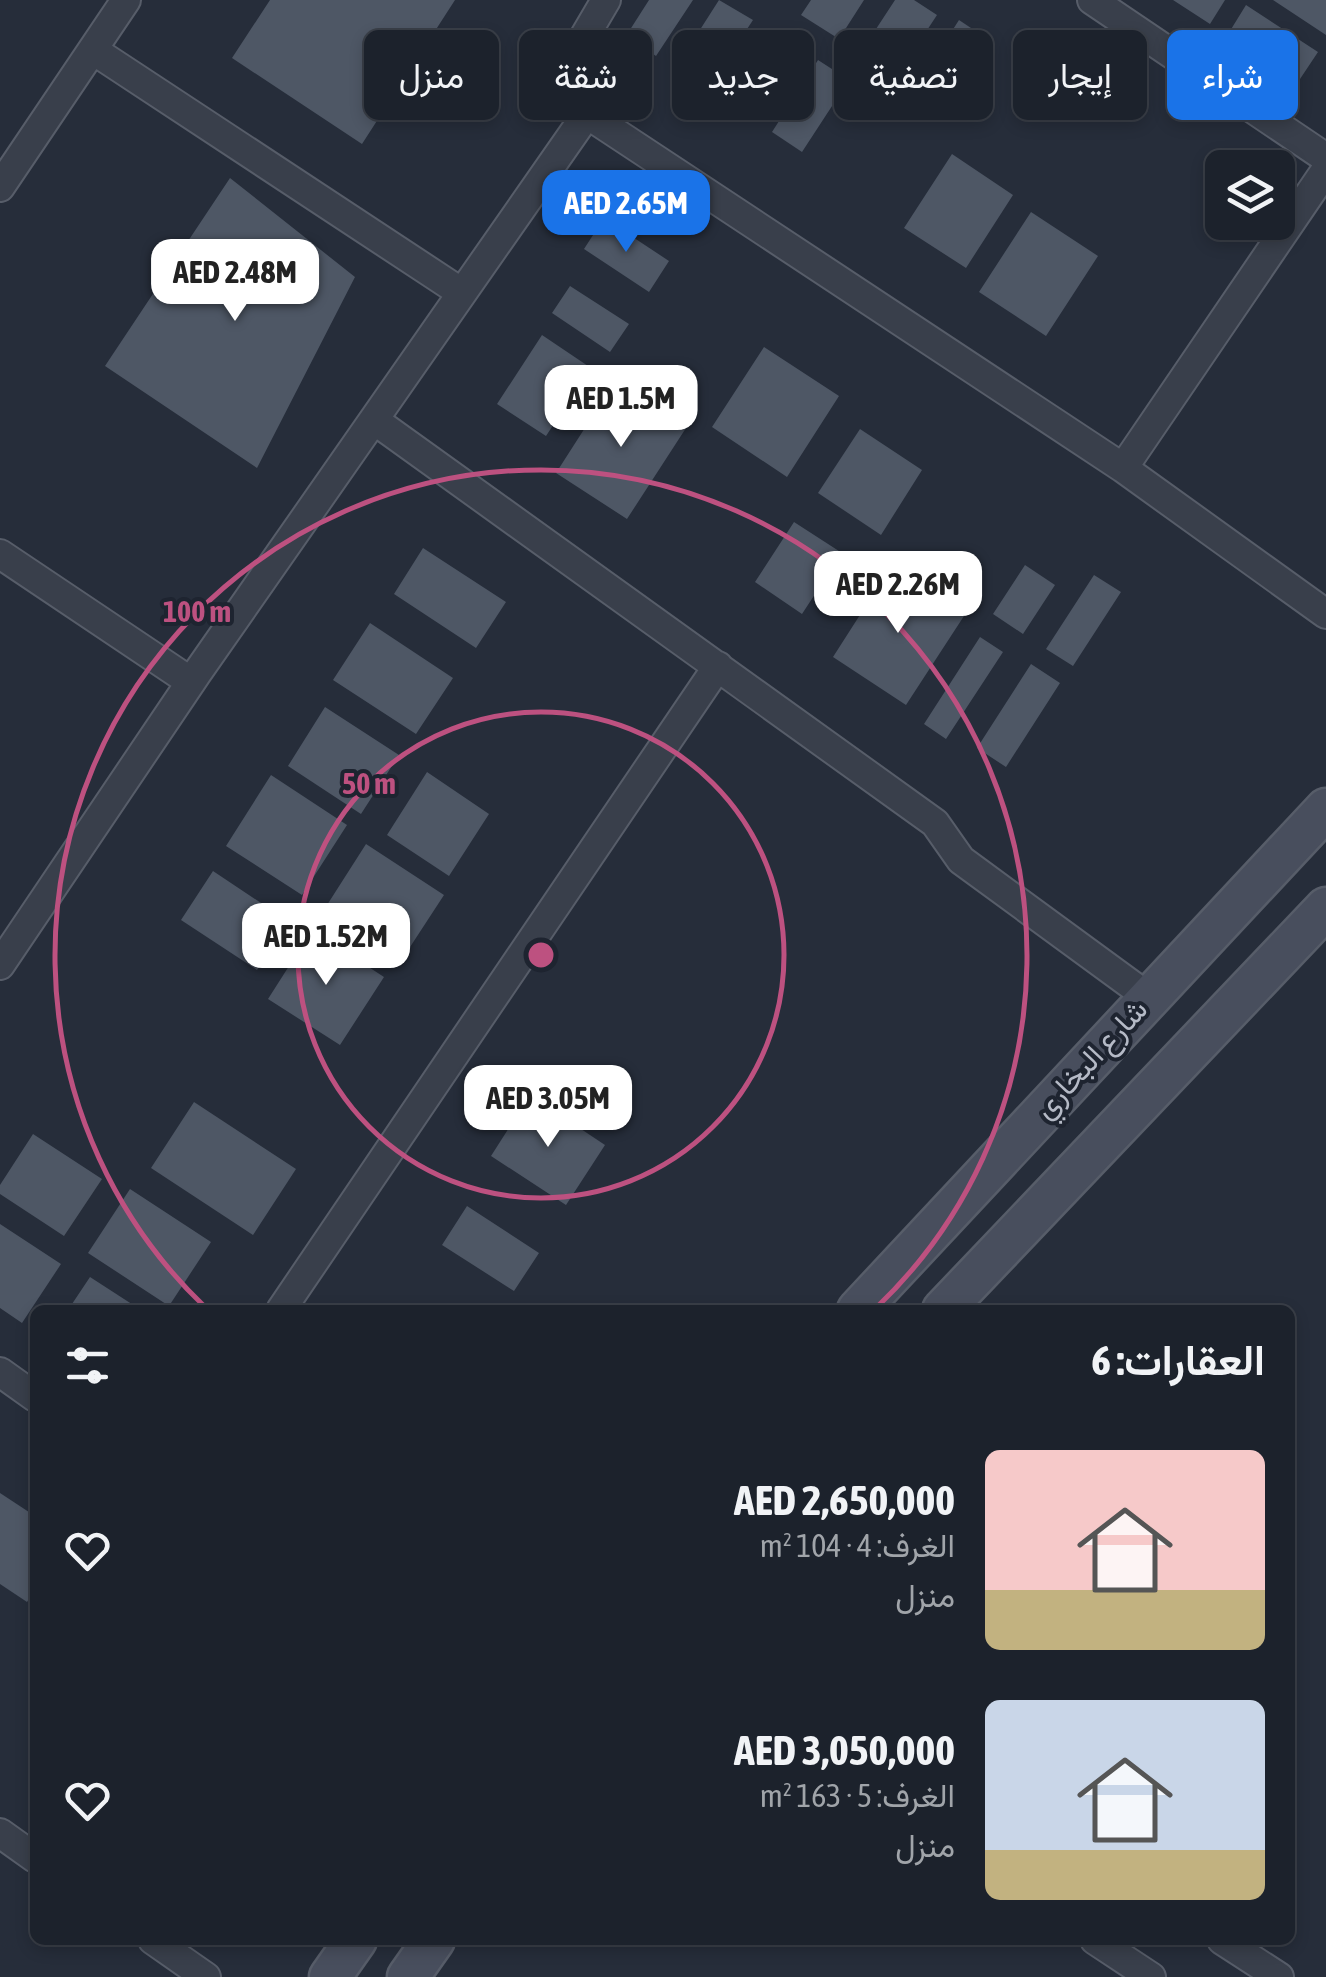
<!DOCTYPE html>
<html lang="ar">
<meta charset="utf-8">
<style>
:root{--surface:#1c222c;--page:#292f38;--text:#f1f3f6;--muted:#a0a4a9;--line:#3a3f48;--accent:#1a73e8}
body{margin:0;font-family:"Asap Condensed",Vazirmatn,sans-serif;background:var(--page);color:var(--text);direction:rtl;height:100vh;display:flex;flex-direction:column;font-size:38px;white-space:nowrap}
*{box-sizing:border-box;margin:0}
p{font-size:32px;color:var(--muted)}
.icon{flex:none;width:55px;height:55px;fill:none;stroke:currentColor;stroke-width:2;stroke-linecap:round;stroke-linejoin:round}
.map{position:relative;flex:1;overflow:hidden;direction:ltr}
.drawer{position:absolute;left:30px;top:1305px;width:1265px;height:640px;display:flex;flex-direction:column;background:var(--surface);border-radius:15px;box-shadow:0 5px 15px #0003,0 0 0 2px var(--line);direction:rtl}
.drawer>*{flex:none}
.top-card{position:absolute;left:30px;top:30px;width:1268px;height:90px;direction:rtl;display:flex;gap:20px}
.fabs{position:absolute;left:1205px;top:150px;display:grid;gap:20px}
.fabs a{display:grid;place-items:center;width:90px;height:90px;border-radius:15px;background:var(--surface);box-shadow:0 5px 15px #0003,0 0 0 2px var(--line);font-size:50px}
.price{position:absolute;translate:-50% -85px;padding:0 22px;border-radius:20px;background:#fff;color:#222;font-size:32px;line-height:65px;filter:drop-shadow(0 2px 5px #0008)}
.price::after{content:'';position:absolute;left:50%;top:60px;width:30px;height:22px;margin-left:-15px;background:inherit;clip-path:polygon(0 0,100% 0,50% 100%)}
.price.on{background:var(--accent);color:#fff}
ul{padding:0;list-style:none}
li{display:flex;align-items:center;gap:30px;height:250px;padding:0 30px}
li span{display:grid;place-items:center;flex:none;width:280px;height:200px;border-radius:15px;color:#555}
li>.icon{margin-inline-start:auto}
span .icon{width:120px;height:120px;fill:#fffc;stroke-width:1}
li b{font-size:42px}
h2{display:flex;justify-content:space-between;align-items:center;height:120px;padding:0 30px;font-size:42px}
.tag{padding:0 35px;border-radius:15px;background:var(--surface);box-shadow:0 5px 15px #0003,0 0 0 2px var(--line);font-size:35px;line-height:90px}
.tag.on{background:var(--accent);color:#fff}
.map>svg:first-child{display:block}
</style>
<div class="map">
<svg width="1326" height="1977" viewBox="0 0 1326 1977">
<rect width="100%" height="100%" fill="#262d3a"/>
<path fill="#4e5765" d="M 270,0 L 455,0 L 362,144 L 232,58 Z
M 649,0 L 693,0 L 656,56 L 626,36 Z
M 719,0 L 753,20 L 705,93 L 673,72 Z
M 811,0 L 864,0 L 839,39 L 801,15 Z
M 895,0 L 914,0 L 937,15 L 895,79 L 859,55 Z
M 1173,0 L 1225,0 L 1210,24 Z
M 1273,0 L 1326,0 L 1326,35 Z
M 1246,5 L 1318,52 L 1296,85 L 1225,39 Z
M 959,20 L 995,44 L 950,113 L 914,90 Z
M 770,32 L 798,51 L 753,119 L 726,101 Z
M 818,60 L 849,80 L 802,152 L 772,132 Z
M 952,154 L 1013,195 L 966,268 L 904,228 Z
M 230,178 L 355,277 L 257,468 L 105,366 Z
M 1031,212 L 1098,256 L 1046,336 L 979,292 Z
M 604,218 L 669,261 L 649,292 L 584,249 Z
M 570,286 L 629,324 L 610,352 L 552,313 Z
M 542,335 L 591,368 L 546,436 L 497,404 Z
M 764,347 L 839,396 L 787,477 L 712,427 Z
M 615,381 L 686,428 L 627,519 L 556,473 Z
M 860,429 L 922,470 L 881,535 L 818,493 Z
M 794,522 L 842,553 L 802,614 L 755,582 Z
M 423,548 L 506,602 L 476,648 L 394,594 Z
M 1025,565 L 1055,585 L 1023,634 L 993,614 Z
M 890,568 L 964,616 L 906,705 L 833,657 Z
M 1094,575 L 1121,592 L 1073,666 L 1046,649 Z
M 370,623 L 453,678 L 416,734 L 333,680 Z
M 980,637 L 1003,652 L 946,739 L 924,724 Z
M 1031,664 L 1060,683 L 1006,767 L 977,748 Z
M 325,707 L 399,755 L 361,814 L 288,766 Z
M 427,772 L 489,814 L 449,876 L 387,835 Z
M 271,775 L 347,825 L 302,895 L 226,846 Z
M 366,844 L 444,895 L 397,967 L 320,916 Z
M 213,871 L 288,921 L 257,970 L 181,920 Z
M 312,930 L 384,977 L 340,1045 L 268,999 Z
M 530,1095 L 605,1145 L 566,1205 L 491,1156 Z
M 194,1102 L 296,1169 L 253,1235 L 151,1168 Z
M 33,1134 L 102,1179 L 64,1236 L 0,1194 L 0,1185 Z
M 130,1189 L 211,1242 L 169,1306 L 88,1253 Z
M 467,1206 L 539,1253 L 514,1291 L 442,1245 Z
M 0,1224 L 61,1264 L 22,1323 L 0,1308 Z
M 90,1277 L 141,1310 L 68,1310 Z
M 0,1493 L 35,1516 L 35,1590 L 27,1602 L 0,1584 Z"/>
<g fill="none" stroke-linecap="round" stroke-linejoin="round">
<g stroke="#575d69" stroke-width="32">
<path id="street" d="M 1092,0 L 1326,158
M 93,50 L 462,293
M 587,114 L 1123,468 L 1326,614
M 0,187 L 126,0
M 374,420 L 935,823 L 961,860 L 1148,997
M 1123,468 L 1326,170
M 0,554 L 191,682
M 0,965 L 197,673 L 587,114 L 566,68 L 606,0
M 281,1310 L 718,666
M 0,1372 L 35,1397
M 0,1833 L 35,1858
M 153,1940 L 206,1977
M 1095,1940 L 1151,1977
M 1222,1940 L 1279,1977"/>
</g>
<g stroke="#575d69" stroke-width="45">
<path id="secondary" d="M 858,1310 L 1326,809
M 943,1310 L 1326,908
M 330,1977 L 356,1940
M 408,1977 L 434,1940"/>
</g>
<use href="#street" stroke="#393f4b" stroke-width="28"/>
<use href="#secondary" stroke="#484e5d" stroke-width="40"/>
</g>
<g fill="none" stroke="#bd5180" stroke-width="5">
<circle cx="541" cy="955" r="243"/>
<path d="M206 1308A486 486 0 1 1 876 1308"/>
</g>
<g text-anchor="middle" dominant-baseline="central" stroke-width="8" stroke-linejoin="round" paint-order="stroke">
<g font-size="30" fill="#b5bac6" stroke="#1e2430">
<text transform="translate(1090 1058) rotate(-47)">شارع البخاري</text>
</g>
</g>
<circle cx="541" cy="955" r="15" fill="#bd5180" stroke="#1e2430" stroke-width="5"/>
<g font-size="30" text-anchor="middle" font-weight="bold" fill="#bd5180" stroke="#1e2430" stroke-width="8" stroke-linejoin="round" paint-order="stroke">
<text x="197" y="622">100 m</text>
<text x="369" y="794">50 m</text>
</g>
</svg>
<div class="fabs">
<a><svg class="icon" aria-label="layers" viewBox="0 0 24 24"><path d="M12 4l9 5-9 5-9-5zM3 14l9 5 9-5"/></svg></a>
</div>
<b class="price on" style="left:626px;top:255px">AED 2.65M</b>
<b class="price" style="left:235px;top:324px">AED 2.48M</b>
<b class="price" style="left:621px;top:450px">AED 1.5M</b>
<b class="price" style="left:898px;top:636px">AED 2.26M</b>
<b class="price" style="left:326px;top:988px">AED 1.52M</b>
<b class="price" style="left:548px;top:1150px">AED 3.05M</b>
<div class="top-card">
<a class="tag on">شراء</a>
<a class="tag">إيجار</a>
<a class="tag">تصفية</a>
<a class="tag">جديد</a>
<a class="tag">شقة</a>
<a class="tag">منزل</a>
</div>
<section class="drawer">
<h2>العقارات: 6<svg class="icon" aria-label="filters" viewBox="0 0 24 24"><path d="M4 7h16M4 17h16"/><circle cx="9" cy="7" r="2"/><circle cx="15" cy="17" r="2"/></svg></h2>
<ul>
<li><span style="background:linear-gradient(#f6c9c9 70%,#c2b280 0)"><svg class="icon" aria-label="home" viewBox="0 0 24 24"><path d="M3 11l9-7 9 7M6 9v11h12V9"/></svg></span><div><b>AED 2,650,000</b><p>الغرف: 4 · 104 m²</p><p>منزل</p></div><svg class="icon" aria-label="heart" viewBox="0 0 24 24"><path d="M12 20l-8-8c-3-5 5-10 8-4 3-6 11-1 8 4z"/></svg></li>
<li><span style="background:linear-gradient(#c9d6e8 75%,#c2b280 0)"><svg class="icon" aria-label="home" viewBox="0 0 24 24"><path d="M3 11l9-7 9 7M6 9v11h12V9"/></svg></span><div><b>AED 3,050,000</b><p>الغرف: 5 · 163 m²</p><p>منزل</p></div><svg class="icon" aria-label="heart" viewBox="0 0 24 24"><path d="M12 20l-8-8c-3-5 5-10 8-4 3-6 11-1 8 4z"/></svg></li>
</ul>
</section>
</div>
